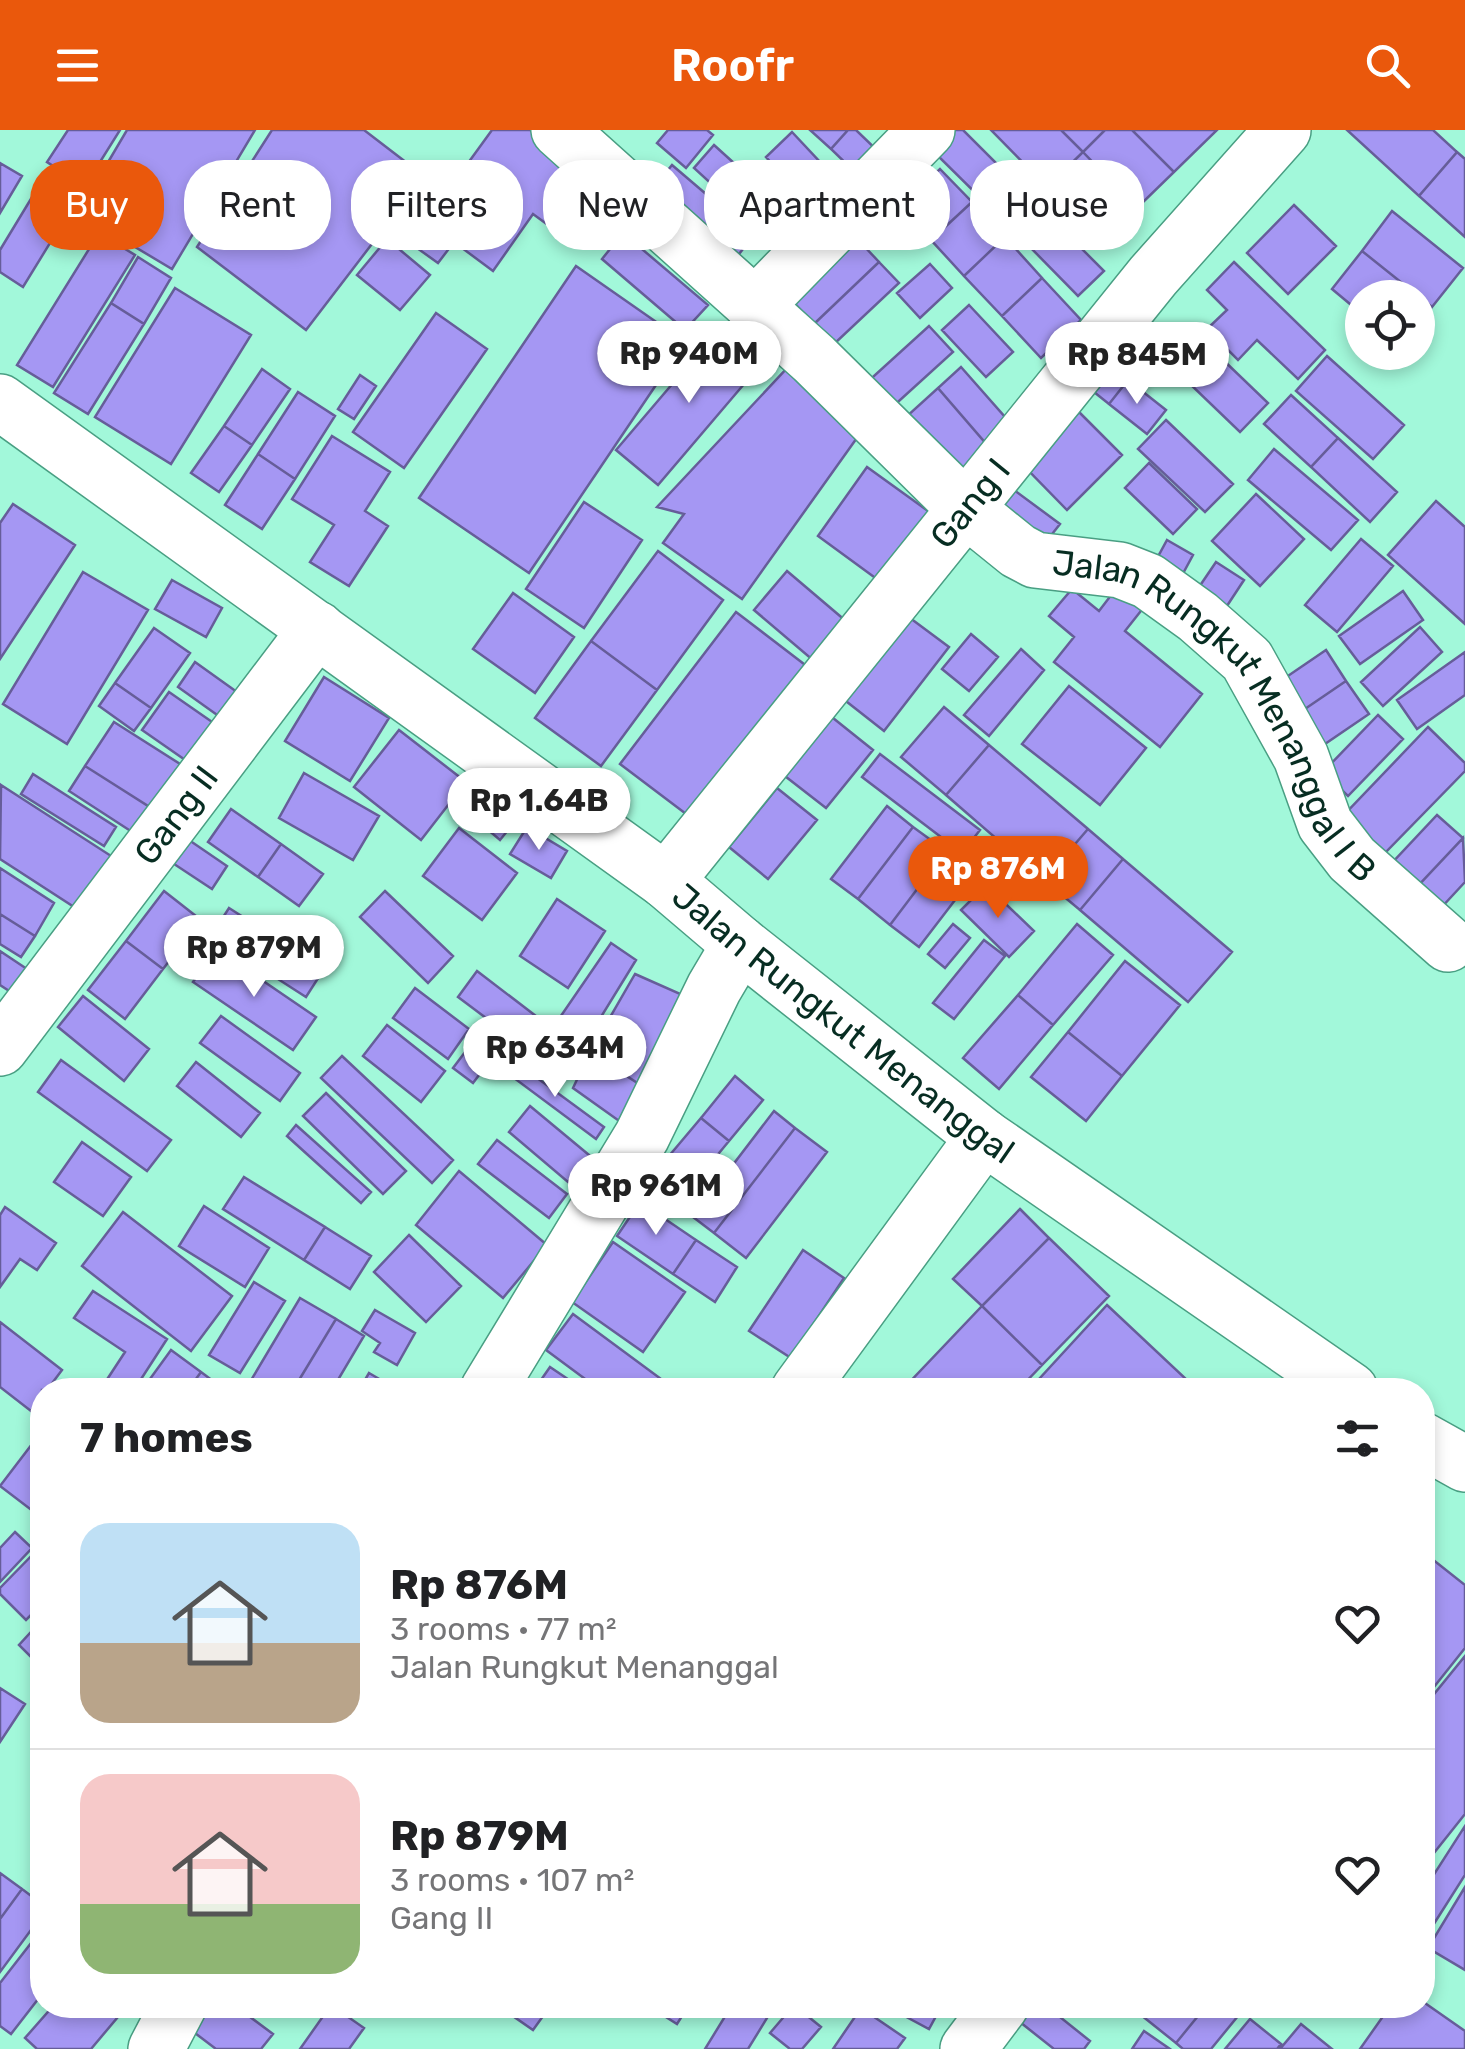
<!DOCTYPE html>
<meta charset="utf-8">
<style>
:root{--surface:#fff;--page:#f2f2f2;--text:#202124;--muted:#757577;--line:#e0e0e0;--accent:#ea580c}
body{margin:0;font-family:Rubik,sans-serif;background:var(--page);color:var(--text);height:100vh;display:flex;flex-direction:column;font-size:38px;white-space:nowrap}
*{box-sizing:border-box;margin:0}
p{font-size:32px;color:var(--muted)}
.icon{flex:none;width:55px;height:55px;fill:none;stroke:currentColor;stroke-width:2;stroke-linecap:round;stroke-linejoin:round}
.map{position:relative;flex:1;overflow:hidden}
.panel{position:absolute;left:30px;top:1248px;width:1405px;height:640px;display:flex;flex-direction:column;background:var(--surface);border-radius:40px;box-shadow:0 5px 15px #0003}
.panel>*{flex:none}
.banner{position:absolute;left:30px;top:30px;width:1405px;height:90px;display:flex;gap:20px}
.tools{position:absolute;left:1345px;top:150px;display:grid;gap:20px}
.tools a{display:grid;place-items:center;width:90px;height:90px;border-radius:50%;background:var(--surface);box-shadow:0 5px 15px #0003;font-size:50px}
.price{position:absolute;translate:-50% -85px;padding:0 22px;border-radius:35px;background:#fff;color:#222;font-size:32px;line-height:65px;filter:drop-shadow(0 2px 5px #0008)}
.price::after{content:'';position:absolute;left:50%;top:60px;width:30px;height:22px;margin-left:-15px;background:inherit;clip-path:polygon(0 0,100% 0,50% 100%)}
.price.selected{background:var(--accent);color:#fff}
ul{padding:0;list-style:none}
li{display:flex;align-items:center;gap:30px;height:250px;padding:0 50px}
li+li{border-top:2px solid var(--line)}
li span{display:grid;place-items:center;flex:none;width:280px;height:200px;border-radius:30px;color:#555}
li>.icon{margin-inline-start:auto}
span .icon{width:120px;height:120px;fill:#fffc;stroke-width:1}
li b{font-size:42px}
h2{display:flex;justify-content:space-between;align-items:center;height:120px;padding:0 50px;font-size:42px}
.chip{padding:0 35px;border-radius:40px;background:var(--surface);box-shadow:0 5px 15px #0003;font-size:35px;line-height:90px}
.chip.selected{background:var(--accent);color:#fff}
header{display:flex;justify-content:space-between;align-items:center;height:130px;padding:0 50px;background:var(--accent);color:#fff;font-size:45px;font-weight:600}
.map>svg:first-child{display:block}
</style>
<header><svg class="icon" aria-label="menu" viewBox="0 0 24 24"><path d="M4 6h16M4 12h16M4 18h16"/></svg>Roofr<svg class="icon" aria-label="search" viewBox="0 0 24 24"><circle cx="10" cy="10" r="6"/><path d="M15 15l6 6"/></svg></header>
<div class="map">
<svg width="1465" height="1919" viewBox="0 0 1465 1919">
<rect width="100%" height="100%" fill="#a2f8da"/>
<path fill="#a597f3" stroke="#665d99" stroke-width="2.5" d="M 68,0 L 120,0 L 85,56 L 47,32 Z
M 127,0 L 255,0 L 172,139 L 78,83 Z
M 272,0 L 364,0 L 424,46 L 306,200 L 197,117 Z
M 492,0 L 530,0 L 617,62 L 578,117 L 533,84 L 493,141 L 454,112 L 438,133 L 410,113 Z
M 668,0 L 707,0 L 713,5 L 686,38 L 657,13 Z
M 810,0 L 848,0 L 831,19 Z
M 848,0 L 856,0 L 883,26 L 862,49 L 831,19 Z
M 955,0 L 963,0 L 1052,89 L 1027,114 L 933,21 Z
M 991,0 L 1061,0 L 1083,22 L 1047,57 Z
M 1061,0 L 1105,0 L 1083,22 Z
M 1105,0 L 1132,0 L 1174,42 L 1137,78 L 1083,22 Z
M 1132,0 L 1217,0 L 1174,42 Z
M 1347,0 L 1433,0 L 1457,22 L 1419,66 Z
M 792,2 L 820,32 L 793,57 L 766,27 Z
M 714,15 L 809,101 L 788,124 L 694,38 Z
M 1083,22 L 1137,78 L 1102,113 L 1047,57 Z
M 1457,22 L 1465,29 L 1465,107 L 1419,66 Z
M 820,32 L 850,65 L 824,90 L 793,57 Z
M 0,33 L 22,46 L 0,83 Z
M 672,35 L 754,105 L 732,133 L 649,63 Z
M 940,39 L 972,72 L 931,110 L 900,77 Z
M 43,49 L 77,69 L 23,157 L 0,142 L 0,120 Z
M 972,72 L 1005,107 L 964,146 L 931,110 Z
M 1294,75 L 1336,116 L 1288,164 L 1247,123 Z
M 1392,81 L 1463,138 L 1432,177 L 1362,121 Z
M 1052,89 L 1104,141 L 1078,166 L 1027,114 Z
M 849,100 L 879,132 L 814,194 L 784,162 Z
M 99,103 L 135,125 L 53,257 L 17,235 Z
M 623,103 L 708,175 L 685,200 L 602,129 Z
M 1005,107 L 1042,148 L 1002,186 L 964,146 Z
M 387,109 L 430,145 L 400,180 L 357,145 Z
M 1362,121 L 1432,177 L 1418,195 L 1418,168 L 1362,168 L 1362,184 L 1332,159 Z
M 138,127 L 171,148 L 144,194 L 111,173 Z
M 879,132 L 899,153 L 833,215 L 814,194 Z
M 1234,132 L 1325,220 L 1298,249 L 1257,210 L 1238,230 L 1207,199 L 1227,180 L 1207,160 Z
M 930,134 L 952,158 L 920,188 L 897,163 Z
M 576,136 L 685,212 L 529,443 L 419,368 Z
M 1042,148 L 1081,190 L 1041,228 L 1002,186 Z
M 175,158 L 251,205 L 171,334 L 95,287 Z
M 111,173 L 144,194 L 88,284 L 54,263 Z
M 969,175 L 1013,222 L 986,247 L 942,200 Z
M 436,183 L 487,219 L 404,338 L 353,302 Z
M 929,196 L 953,222 L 888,281 L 864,255 Z
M 720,198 L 762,233 L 658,355 L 616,320 Z
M 1192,200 L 1268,273 L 1240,302 L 1164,229 Z
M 1327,226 L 1404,295 L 1373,329 L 1296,261 Z
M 790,235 L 869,291 L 742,469 L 663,413 L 684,384 L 657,377 Z
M 1107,235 L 1128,250 L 1109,274 L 1089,258 Z
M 961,237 L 1012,295 L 988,316 L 938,258 Z
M 262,239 L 290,259 L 252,315 L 224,296 Z
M 360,245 L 376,256 L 354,289 L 338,279 Z
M 1128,250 L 1166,280 L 1147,304 L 1109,274 Z
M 938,258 L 988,316 L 956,345 L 906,287 Z
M 298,262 L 335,286 L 295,349 L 258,324 Z
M 1291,265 L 1338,308 L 1311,337 L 1264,294 Z
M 1079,282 L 1122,325 L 1067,380 L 1024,336 Z
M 1166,290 L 1233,354 L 1205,382 L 1138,319 Z
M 224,296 L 252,315 L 219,362 L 191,343 Z
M 332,306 L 390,342 L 365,381 L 388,396 L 349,456 L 310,432 L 334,395 L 292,369 Z
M 1338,308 L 1397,362 L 1370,392 L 1311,337 Z
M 1274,319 L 1358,390 L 1331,420 L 1248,350 Z
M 258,324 L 295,349 L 262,399 L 225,375 Z
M 1149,333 L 1197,379 L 1173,404 L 1125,358 Z
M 867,337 L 935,386 L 885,455 L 818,406 Z
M 1014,360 L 1060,394 L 1034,427 L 989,393 Z
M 1256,364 L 1304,409 L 1260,456 L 1212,411 Z
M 1436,371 L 1465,397 L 1465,494 L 1388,425 Z
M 584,372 L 642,410 L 584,498 L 526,459 Z
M 13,374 L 75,415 L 0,529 L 0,393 Z
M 1361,409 L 1393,436 L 1337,502 L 1305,475 Z
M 1167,410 L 1193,425 L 1180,449 L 1154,434 Z
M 658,421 L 723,470 L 657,560 L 591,511 Z
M 1216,432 L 1244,450 L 1223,482 L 1195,463 Z
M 787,441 L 847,492 L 814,531 L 754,480 Z
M 83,442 L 148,480 L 67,614 L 3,574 Z
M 172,450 L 222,478 L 206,507 L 155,479 Z
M 1122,451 L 1148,472 L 1125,501 L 1202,564 L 1160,617 L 1054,532 L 1074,507 L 1049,486 L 1072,459 L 1099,481 Z
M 1403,461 L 1423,490 L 1360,534 L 1339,506 Z
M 513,463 L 574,507 L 535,563 L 473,519 Z
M 736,482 L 817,544 L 702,696 L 620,634 Z
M 906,485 L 949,517 L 884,601 L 842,568 Z
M 1420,497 L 1442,522 L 1383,576 L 1361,552 Z
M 154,498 L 190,523 L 151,578 L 115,553 Z
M 971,504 L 998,527 L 969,561 L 942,539 Z
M 591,511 L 657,560 L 601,636 L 535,588 Z
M 1021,519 L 1044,540 L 989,606 L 964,585 Z
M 1326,520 L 1346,551 L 1299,583 L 1279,552 Z
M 1465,522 L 1465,565 L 1417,599 L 1397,570 Z
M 195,532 L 244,567 L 227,592 L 178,557 Z
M 324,547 L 389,588 L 350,651 L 285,611 Z
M 1346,551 L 1369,584 L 1322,616 L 1299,583 Z
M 115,553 L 151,578 L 134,601 L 99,576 Z
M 1069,556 L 1146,618 L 1100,675 L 1022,614 Z
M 169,562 L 228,603 L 201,641 L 142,600 Z
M 944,577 L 989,615 L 946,665 L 901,627 Z
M 828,584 L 873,620 L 826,678 L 781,643 Z
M 1378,585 L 1403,609 L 1348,666 L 1323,642 Z
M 114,592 L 188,639 L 159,683 L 85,636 Z
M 1428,597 L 1465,633 L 1465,641 L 1382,726 L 1342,687 Z
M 399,600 L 466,652 L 421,710 L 354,657 Z
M 989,615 L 1088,699 L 1044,750 L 946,665 Z
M 880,624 L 980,700 L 962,723 L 862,647 Z
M 85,636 L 159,683 L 143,709 L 69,661 Z
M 304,643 L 379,686 L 353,730 L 279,688 Z
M 33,644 L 116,697 L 104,716 L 21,664 Z
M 479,650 L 521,684 L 500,710 L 459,675 Z
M 1,655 L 122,733 L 88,786 L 0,729 Z
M 777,658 L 817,690 L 768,749 L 729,717 Z
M 887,676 L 913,697 L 858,769 L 831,749 Z
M 231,679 L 281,714 L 258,747 L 208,712 Z
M 1437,685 L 1463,708 L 1416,758 L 1391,734 Z
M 527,697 L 567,721 L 551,748 L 510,724 Z
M 913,697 L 946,721 L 890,795 L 858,769 Z
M 459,698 L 517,743 L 482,790 L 423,746 Z
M 1088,699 L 1123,729 L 1080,780 L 1044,750 Z
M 186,708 L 227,736 L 212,759 L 171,732 Z
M 1463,708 L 1465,752 L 1439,780 L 1416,758 Z
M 281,714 L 323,744 L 299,776 L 258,747 Z
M 946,721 L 975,744 L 919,817 L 890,795 Z
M 1123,729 L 1232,822 L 1188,872 L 1080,780 Z
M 0,738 L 54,773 L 35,806 L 0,784 Z
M 986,755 L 1034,801 L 1009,827 L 961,780 Z
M 164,761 L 201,790 L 163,839 L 126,811 Z
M 385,761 L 453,826 L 428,853 L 360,787 Z
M 557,769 L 605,801 L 568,858 L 520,826 Z
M 229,778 L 324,839 L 306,867 L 211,806 Z
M 0,784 L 35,806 L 21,827 L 0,814 Z
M 953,794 L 970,808 L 945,838 L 928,824 Z
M 1077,794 L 1113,825 L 1053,895 L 1018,865 Z
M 984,810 L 1005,826 L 954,889 L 933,873 Z
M 126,811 L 163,839 L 125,889 L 88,860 Z
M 611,813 L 636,830 L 561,952 L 530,931 Z
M 216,819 L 316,887 L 293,920 L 193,852 Z
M 0,821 L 33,843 L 17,866 L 0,855 Z
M 1125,831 L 1180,875 L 1122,946 L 1068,902 Z
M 477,841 L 549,896 L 530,921 L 458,867 Z
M 635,844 L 694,870 L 648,960 L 590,922 Z
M 415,858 L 469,899 L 448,929 L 393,888 Z
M 1018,865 L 1053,895 L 999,959 L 963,928 Z
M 83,866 L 149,919 L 124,951 L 58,897 Z
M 221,886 L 300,943 L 280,971 L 200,913 Z
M 387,895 L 445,941 L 421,972 L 363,926 Z
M 1068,902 L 1122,946 L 1086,991 L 1031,947 Z
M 478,905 L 498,920 L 473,953 L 453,938 Z
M 590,922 L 648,960 L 629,998 L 573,958 Z
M 342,926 L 453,1030 L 432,1053 L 321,948 Z
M 61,930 L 171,1010 L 147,1041 L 38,962 Z
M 514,931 L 604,997 L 596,1009 L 506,942 Z
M 196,932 L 260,983 L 241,1007 L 177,956 Z
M 735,946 L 763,970 L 729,1011 L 701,988 Z
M 326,963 L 406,1041 L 383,1064 L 303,986 Z
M 530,976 L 589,1025 L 568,1052 L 509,1002 Z
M 774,981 L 795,998 L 714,1103 L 693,1087 Z
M 701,988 L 729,1011 L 686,1063 L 658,1039 Z
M 296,995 L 371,1062 L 361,1073 L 287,1006 Z
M 795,998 L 827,1022 L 746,1128 L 714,1103 Z
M 497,1010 L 567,1064 L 549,1088 L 478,1034 Z
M 82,1012 L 131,1047 L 103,1086 L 54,1052 Z
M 459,1041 L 547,1115 L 503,1168 L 416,1095 Z
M 244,1047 L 325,1097 L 304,1130 L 223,1079 Z
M 640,1072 L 696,1110 L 673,1144 L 617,1106 Z
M 204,1076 L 269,1118 L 245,1157 L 179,1116 Z
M 5,1077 L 56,1113 L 37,1140 L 20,1129 L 0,1157 L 0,1085 Z
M 1020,1079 L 1049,1108 L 982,1176 L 953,1149 Z
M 123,1082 L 232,1166 L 191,1221 L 82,1136 Z
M 325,1097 L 371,1126 L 350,1159 L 304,1130 Z
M 409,1105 L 461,1156 L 426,1192 L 374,1142 Z
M 1049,1108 L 1109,1166 L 1042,1235 L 982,1176 Z
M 696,1110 L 737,1137 L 715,1172 L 673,1144 Z
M 613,1112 L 685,1162 L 643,1222 L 572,1172 Z
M 803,1120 L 844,1148 L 791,1228 L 749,1201 Z
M 254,1152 L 285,1171 L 240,1243 L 209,1225 Z
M 93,1161 L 167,1209 L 134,1260 L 126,1260 L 108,1248 L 125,1222 L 74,1188 Z
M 300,1168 L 336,1189 L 293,1260 L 253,1260 L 247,1257 Z
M 1107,1175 L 1187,1250 L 1178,1260 L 1029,1260 Z
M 982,1176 L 1042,1235 L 1018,1260 L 906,1260 L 904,1258 Z
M 375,1180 L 415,1203 L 397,1235 L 374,1222 L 380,1213 L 362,1201 Z
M 573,1184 L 661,1249 L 653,1260 L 600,1260 L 546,1220 Z
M 336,1189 L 364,1206 L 332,1260 L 293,1260 Z
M 0,1192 L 62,1240 L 47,1260 L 42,1260 L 42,1266 L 31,1281 L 0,1257 Z
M 171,1220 L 201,1242 L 188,1260 L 142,1260 Z
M 550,1237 L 584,1260 L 534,1260 Z
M 201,1242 L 225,1260 L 188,1260 Z
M 369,1243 L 398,1260 L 359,1260 Z
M 39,1305 L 42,1308 L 42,1388 L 0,1356 Z
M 15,1402 L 32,1418 L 0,1452 L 0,1418 Z
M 42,1415 L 42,1474 L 26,1490 L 0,1464 L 0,1458 Z
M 1422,1421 L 1465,1455 L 1465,1518 L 1422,1572 Z
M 42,1490 L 42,1538 L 19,1515 Z
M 1465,1526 L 1465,1684 L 1422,1738 L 1422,1579 Z
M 0,1558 L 25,1574 L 0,1612 Z
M 1465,1696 L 1465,1745 L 1423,1811 L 1422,1763 Z
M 0,1743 L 22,1759 L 0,1789 Z
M 1465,1757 L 1465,1840 L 1428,1818 Z
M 22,1759 L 42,1774 L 42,1785 L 0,1842 L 0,1789 Z
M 42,1799 L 42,1864 L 11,1904 L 0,1896 L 0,1853 Z
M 1422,1871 L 1465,1901 L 1465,1919 L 1360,1919 L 1391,1875 L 1422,1875 Z
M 54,1875 L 128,1875 L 91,1919 L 37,1919 L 25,1908 Z
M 203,1875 L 234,1875 L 273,1904 L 261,1919 L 216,1919 L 187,1897 Z
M 331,1875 L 364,1898 L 349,1919 L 300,1919 Z
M 497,1875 L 551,1875 L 533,1900 Z
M 647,1875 L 689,1875 L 677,1894 Z
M 732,1875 L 775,1875 L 748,1919 L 705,1919 Z
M 794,1875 L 821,1897 L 802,1919 L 790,1919 L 770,1903 Z
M 884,1875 L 942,1875 L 929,1899 Z
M 1018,1875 L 1045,1875 L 1090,1911 L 1084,1919 L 1054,1919 L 1011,1885 Z
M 1149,1875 L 1207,1875 L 1176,1913 L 1141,1885 Z
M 1207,1875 L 1247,1875 L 1211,1919 L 1183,1919 L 1176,1913 Z
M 861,1878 L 905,1908 L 897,1919 L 833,1919 Z
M 1250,1889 L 1281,1914 L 1277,1919 L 1225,1919 Z
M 1301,1894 L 1332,1919 L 1280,1919 Z
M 1144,1901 L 1170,1919 L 1132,1919 Z"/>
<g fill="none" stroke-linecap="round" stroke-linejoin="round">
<g stroke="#499f83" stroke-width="58">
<g id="minor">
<path id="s1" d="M 559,0 L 814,229 L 966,379 L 1018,421 L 1035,430 L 1120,440 L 1148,451 L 1198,487 L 1247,530 L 1301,627 L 1325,694 L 1352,729 L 1448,814"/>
<path d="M 754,177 L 927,0"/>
<path id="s2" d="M 666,751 L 1153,146 L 1283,0"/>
<path id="s3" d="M 0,918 L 317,499"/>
<path d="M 488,1260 L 642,1006 L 714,858 L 740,814"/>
<path d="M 799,1260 L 984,1007"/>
<path d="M 156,1919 L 179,1875"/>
<path d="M 968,1919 L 1001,1875"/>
</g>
</g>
<g stroke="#499f83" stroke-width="58">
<g id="major">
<path id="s4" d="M 0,272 L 666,751 L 740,814 L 984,1007 L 1350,1260"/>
<path d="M 1422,1310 L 1465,1334"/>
</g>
</g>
<use href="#minor" stroke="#fff" stroke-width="55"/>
<use href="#major" stroke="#fff" stroke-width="55"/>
</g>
<g text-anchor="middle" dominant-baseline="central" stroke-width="8" stroke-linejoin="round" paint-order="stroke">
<g font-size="35" fill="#072d22" stroke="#ccfdea">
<text stroke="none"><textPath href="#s2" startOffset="485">Gang I</textPath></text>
<text stroke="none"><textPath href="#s1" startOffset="898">Jalan Rungkut Menanggal I B</textPath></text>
<text stroke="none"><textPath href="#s3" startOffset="292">Gang II</textPath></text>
<text stroke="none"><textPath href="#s4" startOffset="1048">Jalan Rungkut Menanggal</textPath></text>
</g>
</g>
</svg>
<div class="tools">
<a><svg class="icon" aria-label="locate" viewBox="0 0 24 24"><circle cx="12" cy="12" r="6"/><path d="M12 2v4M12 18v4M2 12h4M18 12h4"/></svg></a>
</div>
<b class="price" style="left:689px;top:276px">Rp 940M</b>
<b class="price" style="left:1137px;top:277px">Rp 845M</b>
<b class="price" style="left:539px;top:723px">Rp 1.64B</b>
<b class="price selected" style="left:998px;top:791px">Rp 876M</b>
<b class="price" style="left:254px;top:870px">Rp 879M</b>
<b class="price" style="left:555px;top:970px">Rp 634M</b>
<b class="price" style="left:656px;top:1108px">Rp 961M</b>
<div class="banner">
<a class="chip selected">Buy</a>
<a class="chip">Rent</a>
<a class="chip">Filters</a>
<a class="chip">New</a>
<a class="chip">Apartment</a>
<a class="chip">House</a>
</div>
<section class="panel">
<h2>7 homes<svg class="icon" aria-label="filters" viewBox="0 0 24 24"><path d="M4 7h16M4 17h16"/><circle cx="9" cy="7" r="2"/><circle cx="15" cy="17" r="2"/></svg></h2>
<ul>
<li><span style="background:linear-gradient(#bfe0f5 60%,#b9a48a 0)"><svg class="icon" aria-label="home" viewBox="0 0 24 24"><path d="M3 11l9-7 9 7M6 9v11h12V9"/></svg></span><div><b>Rp 876M</b><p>3 rooms · 77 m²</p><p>Jalan Rungkut Menanggal</p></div><svg class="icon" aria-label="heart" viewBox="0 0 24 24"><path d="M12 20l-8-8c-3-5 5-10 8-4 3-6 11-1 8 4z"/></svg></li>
<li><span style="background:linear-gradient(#f6c9c9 65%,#8fb573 0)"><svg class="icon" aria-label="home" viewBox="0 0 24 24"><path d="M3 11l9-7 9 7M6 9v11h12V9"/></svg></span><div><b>Rp 879M</b><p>3 rooms · 107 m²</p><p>Gang II</p></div><svg class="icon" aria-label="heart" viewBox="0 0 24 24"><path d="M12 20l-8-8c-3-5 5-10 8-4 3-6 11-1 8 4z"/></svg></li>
</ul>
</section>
</div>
